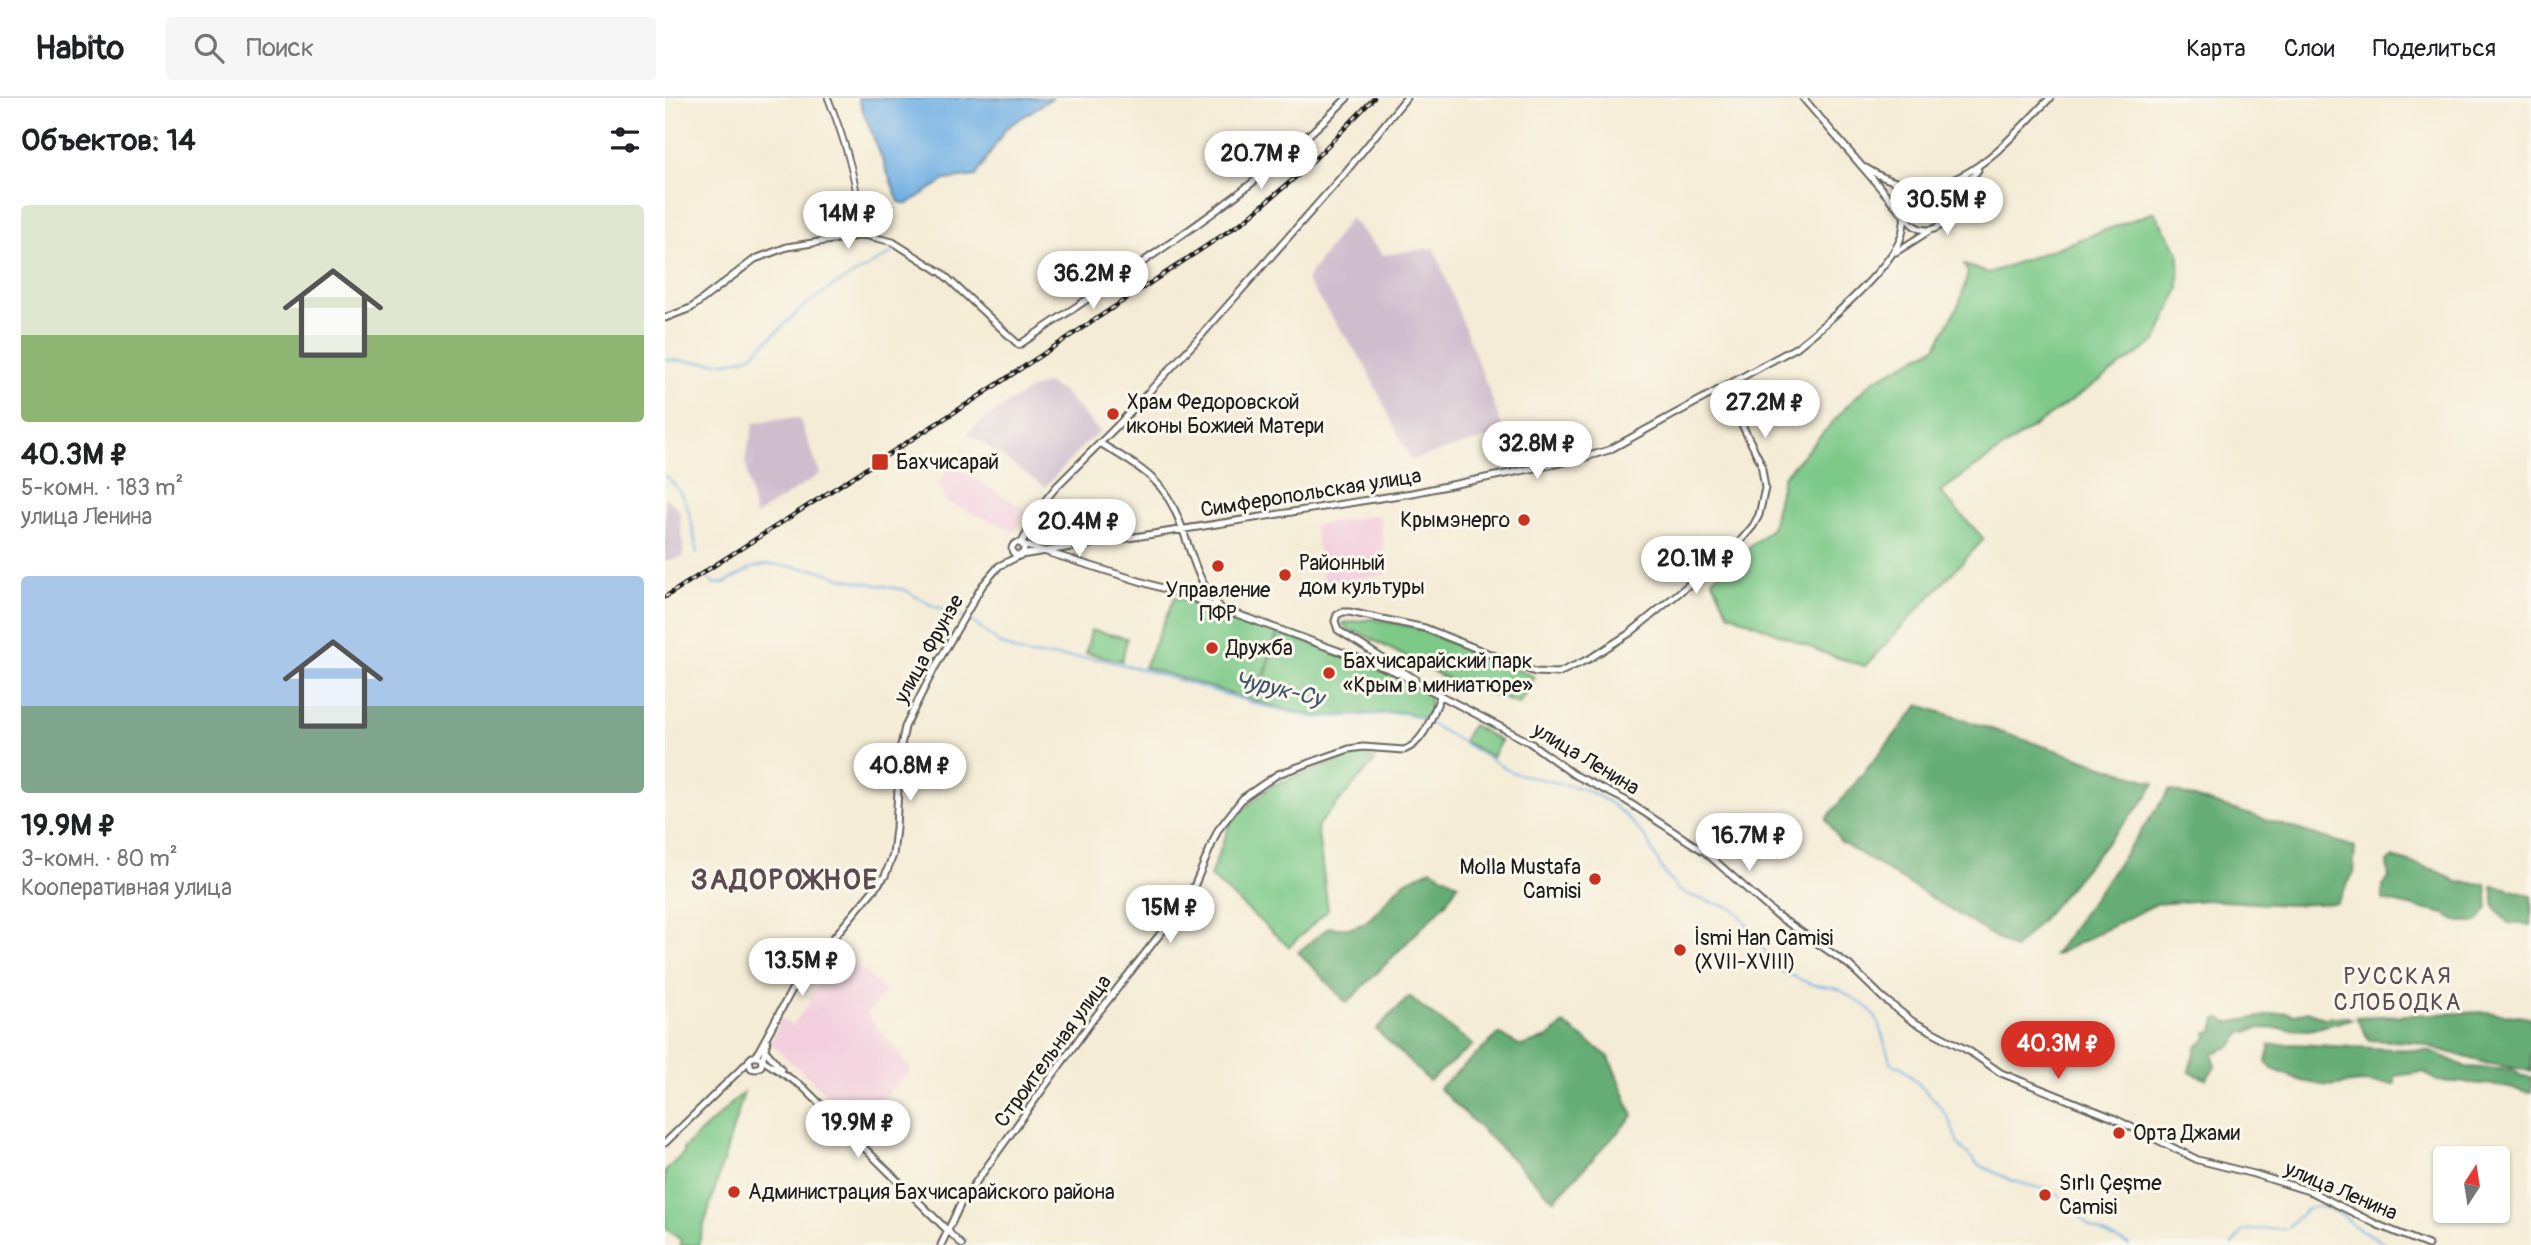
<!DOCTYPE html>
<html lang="ru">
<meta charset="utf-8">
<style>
:root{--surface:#fff;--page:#f6f6f6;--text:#202124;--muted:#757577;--line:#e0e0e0;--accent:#d93025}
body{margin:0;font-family:Pangolin,sans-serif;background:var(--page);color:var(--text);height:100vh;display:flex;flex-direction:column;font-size:26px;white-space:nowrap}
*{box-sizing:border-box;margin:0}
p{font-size:23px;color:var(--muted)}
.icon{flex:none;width:38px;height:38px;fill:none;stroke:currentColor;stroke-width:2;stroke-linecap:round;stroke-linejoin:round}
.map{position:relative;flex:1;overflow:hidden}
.side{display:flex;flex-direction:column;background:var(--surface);width:665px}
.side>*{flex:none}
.needle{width:46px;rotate:12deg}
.controls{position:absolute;left:1768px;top:1048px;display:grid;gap:14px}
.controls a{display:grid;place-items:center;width:77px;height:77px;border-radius:7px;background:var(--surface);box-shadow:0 2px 5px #0004;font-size:35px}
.price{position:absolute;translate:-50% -60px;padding:0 16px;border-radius:24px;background:#fff;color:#222;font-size:23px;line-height:46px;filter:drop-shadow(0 2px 4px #0008)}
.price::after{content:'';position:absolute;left:50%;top:42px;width:21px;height:16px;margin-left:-10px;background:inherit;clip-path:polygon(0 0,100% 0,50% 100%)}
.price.on{background:var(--accent);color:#fff}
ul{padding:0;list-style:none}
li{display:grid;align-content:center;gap:14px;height:371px;padding:0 21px}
li span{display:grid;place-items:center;height:217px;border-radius:7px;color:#555}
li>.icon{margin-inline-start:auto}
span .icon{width:126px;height:126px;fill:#fffc;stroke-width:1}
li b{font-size:30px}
h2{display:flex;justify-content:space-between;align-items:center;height:84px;padding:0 21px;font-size:30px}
header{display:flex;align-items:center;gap:42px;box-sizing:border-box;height:98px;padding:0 35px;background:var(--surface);border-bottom:2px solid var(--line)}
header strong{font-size:33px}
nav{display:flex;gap:38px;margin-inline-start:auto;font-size:24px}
.search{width:490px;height:63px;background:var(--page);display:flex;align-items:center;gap:18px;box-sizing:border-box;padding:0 24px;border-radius:7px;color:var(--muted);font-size:26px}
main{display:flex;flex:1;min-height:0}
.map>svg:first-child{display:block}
</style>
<header>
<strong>Habito</strong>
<div class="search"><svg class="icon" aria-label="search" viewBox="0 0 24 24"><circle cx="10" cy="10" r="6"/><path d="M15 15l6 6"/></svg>Поиск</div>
<nav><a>Карта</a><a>Слои</a><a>Поделиться</a></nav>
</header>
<main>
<section class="side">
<h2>Объектов: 14<svg class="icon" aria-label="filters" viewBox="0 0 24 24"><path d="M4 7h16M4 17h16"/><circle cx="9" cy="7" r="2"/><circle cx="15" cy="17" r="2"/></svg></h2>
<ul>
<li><span style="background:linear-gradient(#dfe7d0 60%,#8fb573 0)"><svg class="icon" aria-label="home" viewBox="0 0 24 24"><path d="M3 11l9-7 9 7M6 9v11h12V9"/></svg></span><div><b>40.3M ₽</b><p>5-комн. · 183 m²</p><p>улица Ленина</p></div></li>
<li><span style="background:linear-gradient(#a9c7e8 60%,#7fa58c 0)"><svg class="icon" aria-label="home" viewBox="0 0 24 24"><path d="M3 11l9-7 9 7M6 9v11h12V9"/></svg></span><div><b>19.9M ₽</b><p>3-комн. · 80 m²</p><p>Кооперативная улица</p></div></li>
</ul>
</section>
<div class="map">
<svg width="1866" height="1147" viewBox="0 0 1866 1147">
<rect width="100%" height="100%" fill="#fbf7ec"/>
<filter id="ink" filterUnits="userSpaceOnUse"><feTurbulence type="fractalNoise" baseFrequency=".0143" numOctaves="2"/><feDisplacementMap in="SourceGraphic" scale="14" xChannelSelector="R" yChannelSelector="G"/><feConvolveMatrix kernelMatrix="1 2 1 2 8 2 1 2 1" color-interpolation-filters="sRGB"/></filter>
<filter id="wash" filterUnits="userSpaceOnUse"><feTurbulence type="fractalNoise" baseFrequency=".00686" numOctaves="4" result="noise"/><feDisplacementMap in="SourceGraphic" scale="28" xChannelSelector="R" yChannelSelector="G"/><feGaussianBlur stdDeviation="1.57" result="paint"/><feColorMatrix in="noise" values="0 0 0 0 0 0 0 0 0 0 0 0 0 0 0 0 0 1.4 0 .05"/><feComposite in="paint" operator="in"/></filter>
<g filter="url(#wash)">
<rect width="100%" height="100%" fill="#f4ecd6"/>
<path fill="#f3cfde" d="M 285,365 L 362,413 L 350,433 L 281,404 L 274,386 Z
M 714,417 L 723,476 L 659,486 L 649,427 Z
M 171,849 L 221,893 L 202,916 L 246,972 L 193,1024 L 106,946 L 115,920 L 127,928 L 146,902 L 143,899 L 161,875 L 162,871 L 154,865 Z"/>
<path fill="#cfbdce" d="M 685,120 L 718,157 L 769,150 L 840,335 L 746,362 L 698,264 L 641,182 Z
M 382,285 L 398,294 L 435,334 L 419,347 L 380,389 L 303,335 L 315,324 L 364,292 Z
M 134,320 L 155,376 L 90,418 L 80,361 L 89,325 L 111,321 Z
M 0,399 L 14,412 L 19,459 L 0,463 Z"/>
<path fill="#7cc988" stroke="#4c7252" stroke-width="2" d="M 1489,114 L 1514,155 L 1514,190 L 1491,243 L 1275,394 L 1319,441 L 1200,568 L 1164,557 L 1063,515 L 1047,481 L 1107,430 L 1118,379 L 1186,304 L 1209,282 L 1271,249 L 1295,204 L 1303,175 L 1299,167 L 1324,175 Z
M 510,499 L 549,511 L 552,516 L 559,518 L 564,516 L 613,532 L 590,603 L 479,569 Z
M 708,521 L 748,529 L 870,579 L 854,606 L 786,583 L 699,537 L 681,531 L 678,525 Z
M 426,532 L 462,540 L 457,563 L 421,555 Z
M 614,535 C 656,550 733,569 765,598 L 765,613 L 761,621 L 738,614 L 651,619 L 592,604 Z
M 807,627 L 836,643 L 827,659 L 798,643 Z
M 701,656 L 710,663 L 652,728 L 663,812 L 624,849 L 545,778 L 567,721 L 608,687 L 690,657 Z
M 79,994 L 33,1147 L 15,1147 L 16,1142 L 0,1130 L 0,1073 L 19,1055 L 18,1051 Z"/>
<path fill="#65ad74" stroke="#406448" stroke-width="2" d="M 1254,607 L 1490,685 C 1477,710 1456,726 1439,748 C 1409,783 1382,819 1349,851 L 1175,743 L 1161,721 Z
M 1505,692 L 1690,749 L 1688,776 L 1672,805 L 1623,807 L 1541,802 L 1491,806 L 1388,858 Z
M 1728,759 L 1773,773 L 1792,784 L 1821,786 L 1823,810 L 1813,824 L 1794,824 L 1780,816 L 1718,802 L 1718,788 L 1724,780 L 1722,764 Z
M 766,771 L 793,786 L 780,806 L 682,905 L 633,854 L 664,829 C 706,836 710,811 736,787 C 744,779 757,778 766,771 Z
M 1827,788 L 1841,790 L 1866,798 L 1866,827 L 1843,825 L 1830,809 Z
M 744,899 L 808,947 L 764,983 L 711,931 Z
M 1642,913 L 1659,920 L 1680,918 L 1687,921 L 1644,932 L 1595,930 L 1577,935 L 1566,948 L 1548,955 L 1550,969 L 1541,981 L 1524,974 C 1525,964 1530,958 1531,949 L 1542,940 L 1541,934 L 1548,933 L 1551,921 L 1556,920 L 1562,925 L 1621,914 L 1629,917 Z
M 1822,914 L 1866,920 L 1866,973 L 1820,965 L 1750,944 L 1704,942 L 1691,919 Z
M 899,926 L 944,959 L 968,1018 L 889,1102 L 774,990 L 834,936 L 856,948 L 882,940 Z
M 1629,946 L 1766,953 L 1801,969 L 1847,972 L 1857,978 L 1866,979 L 1866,994 L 1822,986 L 1772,983 L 1759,974 L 1730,978 L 1730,986 L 1695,984 L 1663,988 L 1637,983 L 1607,971 L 1601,964 L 1605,947 Z"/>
<path fill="#71b0e4" stroke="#466680" stroke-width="2" d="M 193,0 L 387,0 L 341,30 L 311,78 L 280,82 L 242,106 L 234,104 Z"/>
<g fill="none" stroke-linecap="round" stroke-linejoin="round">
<path stroke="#71b0e4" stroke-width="2" d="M 0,262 C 27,262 62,270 87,257 L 139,208 L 165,190 L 227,155
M 0,378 C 25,397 27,426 32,455
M 44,480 L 49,486 L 59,485 L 87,470 L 103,466 L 154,472 L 176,480 L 240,492 L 264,506 L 305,522 L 334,545 L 351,553 L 365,557 L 433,561 L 476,571 L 598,608 L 651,620 L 738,615 L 756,620 L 849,675 L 919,691 L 944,704 L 963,720 L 980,739 L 1000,776 L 1013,792 L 1029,799 L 1067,810 L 1074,816 L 1113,872 L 1146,886 L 1174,891 L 1203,910 L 1213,923 L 1226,966 L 1237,969 L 1272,1005 L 1284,1021 L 1293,1046 L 1312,1066 L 1348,1083 L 1386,1093
M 1391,1095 L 1403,1105 L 1425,1129 L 1464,1147
M 1567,1147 L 1579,1132 L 1622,1130 L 1641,1111 L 1655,1108 L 1676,1116 L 1689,1128 L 1724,1147"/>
</g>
</g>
<g filter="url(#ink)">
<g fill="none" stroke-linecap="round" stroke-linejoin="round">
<g stroke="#68655d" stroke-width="8">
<path id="tertiary" d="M 163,0 C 183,49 191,85 199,137
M 284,1134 L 297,1147"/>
</g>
<g stroke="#68655d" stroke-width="9">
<path id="secondary" d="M 741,0 L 679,76 L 533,241 L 452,328 L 391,389 L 379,404 L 356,446 L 519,497 L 729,573 L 864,644 L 908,676 L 960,702 L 1040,754 L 1110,816 L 1184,867 L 1218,900 L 1247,923 L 1304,953 L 1336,975 L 1446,1019 L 1533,1062 L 1589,1076 L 1647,1094 L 1713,1127 L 1763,1147
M 1138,0 L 1243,122
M 1201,70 C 1282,121 1332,53 1385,0
M1240 110a22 22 0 1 1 44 0a22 22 0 1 1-44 0Z
M 1284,112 L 1293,96 L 1313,72
M 1231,154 L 1264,133
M 0,220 L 26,210 L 90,161 L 122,149 L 199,137 L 228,144 L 277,175 L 354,247 C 466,171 587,98 682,0
M 435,345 C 457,359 485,373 500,395 C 524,430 524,474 553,507
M347 451a6 6 0 1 1 12 0a6 6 0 1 1-12 0Z
M 750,581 L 673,532 L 670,523 L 672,517 L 678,514 L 684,514 L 760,530 L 870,574 L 893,575 L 924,561 L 965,535 L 1072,447 L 1088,428 L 1094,417 L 1100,390 L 1096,365 L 1059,291
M 102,943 L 96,968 L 91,971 L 86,970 L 84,962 L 87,959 L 93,959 L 138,989 L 284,1134
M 100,952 L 116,971
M 91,958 L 130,886 L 220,778 L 228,757 L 231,730 L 235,652 L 240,629 L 269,571 L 317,488 L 334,468 L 356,457 L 747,395 L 914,361 L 944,352 L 1132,249 C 1161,226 1220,175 1235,142 C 1239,133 1239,124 1240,114
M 0,1045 L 83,964
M 276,1147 L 296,1105 L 426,924 L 525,798 L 553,732 L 578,700 L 613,676 L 684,651 L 698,649 L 739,652 C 759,645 767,618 775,599"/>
</g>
<use href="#tertiary" stroke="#fff" stroke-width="4.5"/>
<use href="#secondary" stroke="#fff" stroke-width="5"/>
<g stroke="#1c1c1c" stroke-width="4.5">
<path id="rail" d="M 0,499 L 310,301 L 579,123 L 638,73 L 709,0"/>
</g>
<use href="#rail" stroke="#fbf7ec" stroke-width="2" stroke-dasharray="5" stroke-linecap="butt"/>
</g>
</g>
<g fill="#c8321e" stroke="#fbf7ec" stroke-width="2.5">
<circle cx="448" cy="316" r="7"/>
<rect x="206" y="355" width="18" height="18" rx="3.5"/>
<circle cx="859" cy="422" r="7"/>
<circle cx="553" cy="468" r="7"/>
<circle cx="620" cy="477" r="7"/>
<circle cx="547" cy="550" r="7"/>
<circle cx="664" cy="575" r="7"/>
<circle cx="930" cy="781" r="7"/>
<circle cx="1015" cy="852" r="7"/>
<circle cx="1454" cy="1035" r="7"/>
<circle cx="69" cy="1094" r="7"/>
<circle cx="1380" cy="1097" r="7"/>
</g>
<g text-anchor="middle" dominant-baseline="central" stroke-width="6" stroke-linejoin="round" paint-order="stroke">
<g font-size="21" fill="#1c1c1c" stroke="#fbf7ec" text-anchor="start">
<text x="462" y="304">Xрам Федоровской<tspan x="462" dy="24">иконы Божией Матери</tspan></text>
<text x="231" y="364">Бахчисарай</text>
<text x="845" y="422" text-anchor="end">Крымэнерго</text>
<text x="634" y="465">Районный<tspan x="634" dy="24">дом культуры</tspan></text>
<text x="553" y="492" text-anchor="middle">Управление<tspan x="553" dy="24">ПФР</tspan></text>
<text x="561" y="550">Дружба</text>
<text x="678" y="563">Бахчисарайский парк<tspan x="678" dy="24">«Крым в миниатюре»</tspan></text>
<text x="916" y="769" text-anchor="end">Molla Mustafa<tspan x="916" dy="24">Camisi</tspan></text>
<text x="1029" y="840">İsmi Han Camisi<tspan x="1029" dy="24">(XVII-XVIII)</tspan></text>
<text x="1468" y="1035">Орта Джами</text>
<text x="1394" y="1085">Sırlı Çeşme<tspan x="1394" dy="24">Camisi</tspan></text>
<text x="83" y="1094">Администрация Бахчисарайского района</text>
</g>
<g font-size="21" fill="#1c1c1c" stroke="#fbf7ec">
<text transform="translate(646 395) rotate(-9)">Симферопольская улица</text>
<text transform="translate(264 551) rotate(-61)">улица Фрунзе</text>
<text transform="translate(921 661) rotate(31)">улица Ленина</text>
<text transform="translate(388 953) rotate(-54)">Строительная улица</text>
<text transform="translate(1676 1093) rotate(23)">улица Ленина</text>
</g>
<g font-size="23" font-style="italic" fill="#3e576c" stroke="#fbf7ec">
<text transform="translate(614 591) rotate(13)">Чурук-Су</text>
</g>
<g font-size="23" letter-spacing="2" fill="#5b4a52" stroke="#fbf7ec">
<text x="1733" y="878">РУССКАЯ<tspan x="1733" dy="26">СЛОБОДКА</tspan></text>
</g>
<g font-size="28" font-weight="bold" letter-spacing="2" fill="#5b4a52" stroke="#fbf7ec">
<text x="120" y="782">ЗАДОРОЖНОЕ</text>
</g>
</g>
</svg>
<div class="controls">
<a><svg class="needle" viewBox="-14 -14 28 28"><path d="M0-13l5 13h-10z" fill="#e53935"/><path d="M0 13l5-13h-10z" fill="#757577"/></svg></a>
</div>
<b class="price" style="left:596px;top:93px">20.7M ₽</b>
<b class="price" style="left:1282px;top:139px">30.5M ₽</b>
<b class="price" style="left:183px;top:153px">14M ₽</b>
<b class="price" style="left:428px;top:213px">36.2M ₽</b>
<b class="price" style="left:1100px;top:342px">27.2M ₽</b>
<b class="price" style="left:872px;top:383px">32.8M ₽</b>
<b class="price" style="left:414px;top:461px">20.4M ₽</b>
<b class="price" style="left:1031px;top:498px">20.1M ₽</b>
<b class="price" style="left:245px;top:705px">40.8M ₽</b>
<b class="price" style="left:1084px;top:775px">16.7M ₽</b>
<b class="price" style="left:505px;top:847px">15M ₽</b>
<b class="price" style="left:137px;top:900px">13.5M ₽</b>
<b class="price on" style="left:1393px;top:983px">40.3M ₽</b>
<b class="price" style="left:193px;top:1062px">19.9M ₽</b>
</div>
</main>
